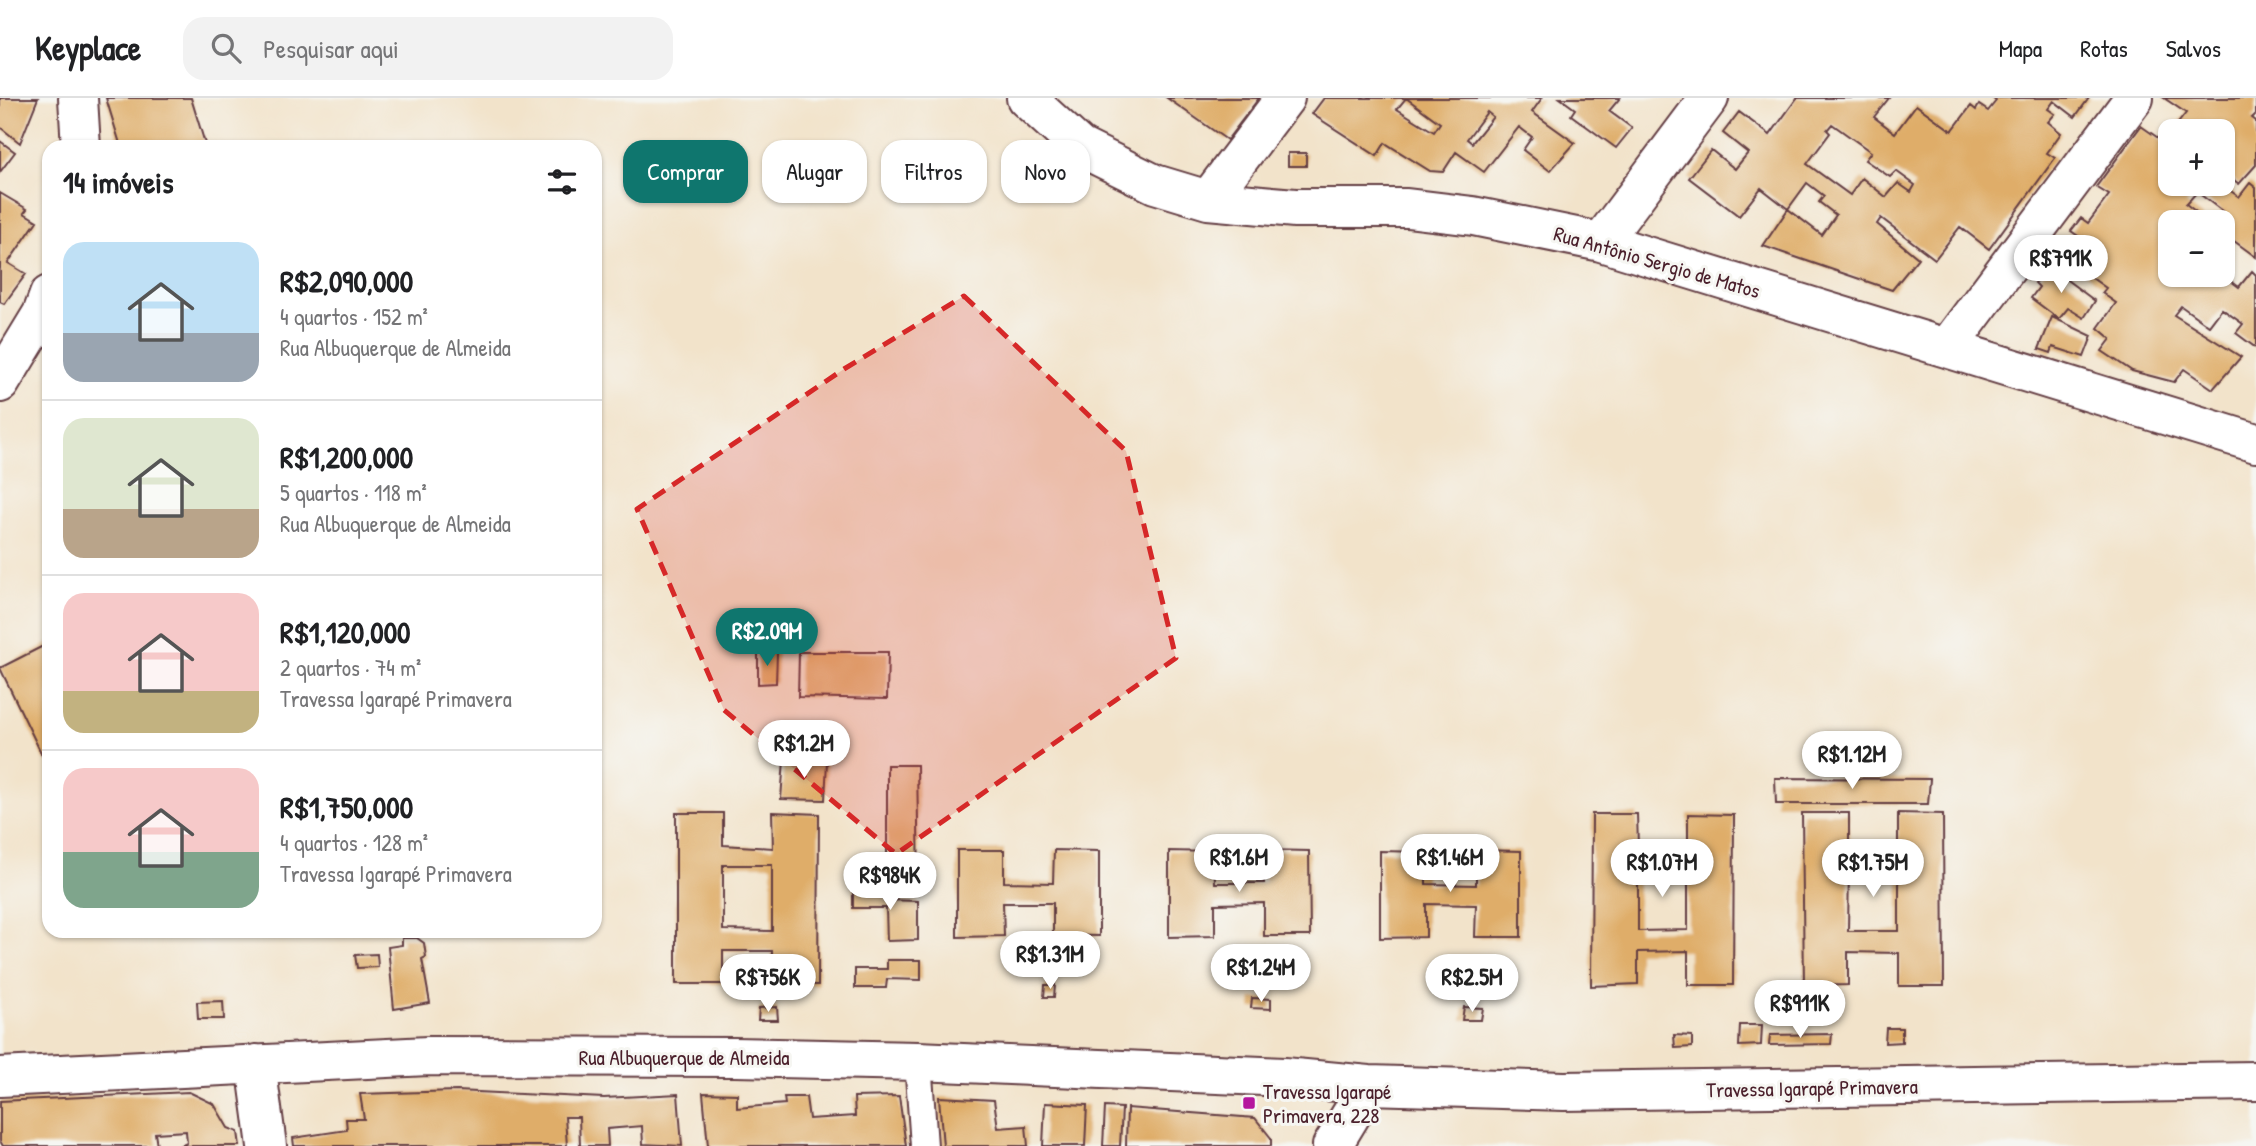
<!DOCTYPE html>
<html lang="pt">
<meta charset="utf-8">
<style>
:root{--surface:#fff;--page:#f2f2f2;--text:#202124;--muted:#757577;--line:#e0e0e0;--accent:#0f766e}
body{margin:0;font-family:"Patrick Hand",sans-serif;background:var(--page);color:var(--text);height:100vh;display:flex;flex-direction:column;font-size:26px;white-space:nowrap}
*{box-sizing:border-box;margin:0}
p{font-size:23px;color:var(--muted)}
.icon{flex:none;width:38px;height:38px;fill:none;stroke:currentColor;stroke-width:2;stroke-linecap:round;stroke-linejoin:round}
.map{position:relative;flex:1;overflow:hidden}
.details{position:absolute;left:42px;top:42px;width:560px;height:798px;display:flex;flex-direction:column;background:var(--surface);border-radius:21px;box-shadow:0 2px 5px #0004}
.details>*{flex:none}
.hud{position:absolute;left:623px;top:42px;width:665px;height:63px;display:flex;gap:14px}
.tools{position:absolute;left:2158px;top:21px;display:grid;gap:14px}
.tools a{display:grid;place-items:center;width:77px;height:77px;border-radius:14px;background:var(--surface);box-shadow:0 2px 5px #0004;font-size:35px}
.price{position:absolute;translate:-50% -60px;padding:0 16px;border-radius:24px;background:#fff;color:#222;font-size:23px;line-height:46px;filter:drop-shadow(0 2px 4px #0008)}
.price::after{content:'';position:absolute;left:50%;top:42px;width:21px;height:16px;margin-left:-10px;background:inherit;clip-path:polygon(0 0,100% 0,50% 100%)}
.price.current{background:var(--accent);color:#fff}
ul{padding:0;list-style:none}
li{display:flex;align-items:center;gap:21px;height:175px;padding:0 21px}
li+li{border-top:2px solid var(--line)}
li span{display:grid;place-items:center;flex:none;width:196px;height:140px;border-radius:21px;color:#555}
li>.icon{margin-inline-start:auto}
span .icon{width:84px;height:84px;fill:#fffc;stroke-width:1}
li b{font-size:30px}
h2{display:flex;justify-content:space-between;align-items:center;height:84px;padding:0 21px;font-size:30px}
.tag{padding:0 24px;border-radius:21px;background:var(--surface);box-shadow:0 2px 5px #0004;font-size:24px;line-height:63px}
.tag.current{background:var(--accent);color:#fff}
header{display:flex;align-items:center;gap:42px;box-sizing:border-box;height:98px;padding:0 35px;background:var(--surface);border-bottom:2px solid var(--line)}
header strong{font-size:33px}
nav{display:flex;gap:38px;margin-inline-start:auto;font-size:24px}
.search{width:490px;height:63px;background:var(--page);display:flex;align-items:center;gap:18px;box-sizing:border-box;padding:0 24px;border-radius:21px;color:var(--muted);font-size:26px}
.map>svg:first-child{display:block}
</style>
<header>
<strong>Keyplace</strong>
<div class="search"><svg class="icon" aria-label="search" viewBox="0 0 24 24"><circle cx="10" cy="10" r="6"/><path d="M15 15l6 6"/></svg>Pesquisar aqui</div>
<nav><a>Mapa</a><a>Rotas</a><a>Salvos</a></nav>
</header>
<div class="map">
<svg width="2256" height="1048" viewBox="0 0 2256 1048">
<rect width="100%" height="100%" fill="#f6f6f2"/>
<filter id="ink" filterUnits="userSpaceOnUse"><feTurbulence type="fractalNoise" baseFrequency=".0143" numOctaves="2"/><feDisplacementMap in="SourceGraphic" scale="14" xChannelSelector="R" yChannelSelector="G"/><feConvolveMatrix kernelMatrix="1 2 1 2 8 2 1 2 1" color-interpolation-filters="sRGB"/></filter>
<filter id="wash" filterUnits="userSpaceOnUse"><feTurbulence type="fractalNoise" baseFrequency=".00686" numOctaves="4" result="noise"/><feDisplacementMap in="SourceGraphic" scale="28" xChannelSelector="R" yChannelSelector="G"/><feGaussianBlur stdDeviation="1.57" result="paint"/><feColorMatrix in="noise" values="0 0 0 0 0 0 0 0 0 0 0 0 0 0 0 0 0 1.4 0 .05"/><feComposite in="paint" operator="in"/></filter>
<g filter="url(#wash)">
<rect width="100%" height="100%" fill="#f2e3ca"/>
<g id="blocks">
<path fill="#dfad69" fill-rule="evenodd" d="M 0,0 L 38,0 L 20,45 L 0,29 Z
M 106,0 L 191,0 L 206,49 L 121,49 Z
M 1167,0 L 1259,0 L 1227,42 Z
M 1324,0 L 1542,0 L 1532,14 L 1575,45 L 1550,73 L 1523,52 L 1532,39 L 1519,29 L 1484,74 L 1456,54 L 1443,74 L 1430,73 L 1385,45 L 1377,58 L 1312,16 ZM 1406,0 L 1440,25 L 1434,34 L 1397,11 ZM 1487,14 L 1493,19 L 1472,45 L 1467,41 Z
M 1560,0 L 1620,0 L 1609,13 L 1632,30 L 1616,50 L 1571,17 L 1575,11 Z
M 1797,0 L 1889,0 L 1874,19 L 1895,35 L 1916,7 L 1952,33 L 1971,8 L 1976,12 L 1979,7 L 1988,13 L 1996,3 L 1992,0 L 2089,0 L 2075,19 L 2054,3 L 2048,11 L 2055,16 L 2048,24 L 2061,35 L 2047,55 L 2055,60 L 1989,151 L 1960,129 L 1935,161 L 1881,120 L 1877,126 L 1918,160 L 1892,192 L 1763,148 L 1788,111 L 1761,90 L 1739,118 L 1689,80 L 1711,52 L 1735,71 L 1748,55 L 1723,35 L 1739,14 L 1770,37 ZM 1832,26 L 1871,54 L 1865,62 L 1890,79 L 1896,73 L 1915,87 L 1911,94 L 1898,85 L 1886,99 L 1862,80 L 1850,97 L 1807,66 L 1830,35 L 1827,32 ZM 1807,85 L 1824,98 L 1819,104 L 1836,117 L 1822,137 L 1788,111 Z
M 2164,0 L 2256,0 L 2256,16 L 2252,20 L 2256,23 L 2256,67 L 2239,86 L 2222,73 L 2222,33 L 2172,33 L 2186,15 Z
M 2141,28 L 2164,44 L 2170,36 L 2170,86 L 2221,86 L 2239,99 L 2250,85 L 2256,90 L 2256,159 L 2230,140 L 2222,150 L 2222,124 L 2213,124 L 2222,113 L 2197,94 L 2186,106 L 2209,124 L 2170,124 L 2170,177 L 2223,177 L 2239,189 L 2252,173 L 2256,177 L 2256,250 L 2236,235 L 2243,226 L 2222,211 L 2209,228 L 2181,208 L 2174,217 L 2241,259 L 2213,291 L 2184,271 L 2174,284 L 2132,273 L 2102,253 L 2111,241 L 2098,230 L 2116,205 L 2102,195 L 2106,190 L 2078,170 L 2083,163 L 2073,156 L 2084,142 L 2071,133 L 2081,120 L 2088,125 L 2109,97 L 2096,89 Z
M 0,43 L 15,54 L 0,74 Z
M 1288,55 L 1306,55 L 1306,68 L 1288,68 Z
M 0,95 L 27,111 L 24,115 L 37,123 L 8,165 L 26,176 L 4,206 L 0,204 Z
M 2048,168 L 2095,203 L 2084,220 L 2068,210 L 2059,221 L 2031,200 L 2039,189 L 2035,185 Z
M 2052,219 L 2092,238 L 2084,259 L 2053,249 L 2051,255 L 2039,251 Z
M 49,545 L 49,662 L 45,663 L 0,570 Z
M 758,554 L 777,554 L 776,585 L 758,586 Z
M 799,554 L 888,554 L 887,601 L 798,599 Z
M 784,662 L 827,663 L 825,702 L 781,701 Z
M 887,667 L 917,667 L 919,784 L 887,785 Z
M 1775,680 L 1930,681 L 1928,706 L 1776,706 Z
M 772,714 L 819,716 L 818,887 L 772,886 L 772,853 L 723,853 L 723,886 L 676,886 L 676,715 L 723,715 L 723,747 L 773,750 ZM 723,767 L 772,767 L 772,833 L 723,832 Z
M 1802,715 L 1849,715 L 1849,749 L 1898,747 L 1898,715 L 1943,716 L 1944,888 L 1899,888 L 1899,855 L 1848,854 L 1848,887 L 1804,888 ZM 1899,768 L 1899,833 L 1848,833 L 1849,769 Z
M 1592,716 L 1637,716 L 1638,748 L 1688,747 L 1688,716 L 1734,717 L 1733,887 L 1688,887 L 1688,853 L 1638,854 L 1638,886 L 1591,888 ZM 1638,768 L 1688,768 L 1688,832 L 1638,833 Z
M 957,752 L 1004,752 L 1004,784 L 1053,785 L 1054,752 L 1099,753 L 1099,838 L 1053,837 L 1053,805 L 1003,805 L 1004,838 L 957,839 Z
M 1264,752 L 1309,753 L 1310,838 L 1264,838 L 1264,805 L 1215,806 L 1215,838 L 1169,839 L 1169,753 L 1214,754 L 1215,785 L 1264,785 Z
M 1476,752 L 1521,753 L 1521,839 L 1475,839 L 1476,807 L 1426,806 L 1426,839 L 1380,840 L 1380,753 L 1426,754 L 1426,786 L 1476,787 Z
M 853,788 L 886,788 L 886,802 L 918,803 L 918,842 L 887,843 L 886,810 L 853,810 Z
M 402,840 L 417,840 L 424,845 L 426,859 L 422,861 L 430,905 L 394,911 L 388,849 L 402,847 Z
M 377,856 L 378,869 L 357,870 L 355,857 Z
M 887,862 L 921,862 L 921,882 L 887,881 L 886,890 L 855,890 L 855,871 L 887,871 Z
M 1045,887 L 1055,887 L 1054,899 L 1044,899 Z
M 1252,900 L 1271,901 L 1271,911 L 1251,910 Z
M 223,903 L 224,921 L 198,921 L 197,904 Z
M 777,909 L 778,922 L 758,922 L 759,910 Z
M 1464,909 L 1483,910 L 1481,922 L 1462,922 Z
M 1740,927 L 1762,927 L 1761,947 L 1739,948 Z
M 1886,930 L 1902,930 L 1902,944 L 1885,945 Z
M 1832,936 L 1831,946 L 1769,947 L 1770,937 Z
M 1674,937 L 1692,938 L 1692,949 L 1675,950 Z
M 457,993 L 604,1000 L 678,996 L 682,1048 L 643,1046 L 642,1028 L 607,1031 L 608,1048 L 580,1048 L 579,1019 L 565,1019 L 567,1048 L 294,1048 L 293,1040 L 347,1032 L 346,1021 L 364,1021 L 360,996 Z
M 189,994 L 214,1006 L 228,1030 L 238,1034 L 240,1048 L 180,1048 L 187,1045 L 186,1033 L 155,1035 L 157,1048 L 3,1048 L 0,1043 L 0,1003 Z
M 703,995 L 737,996 L 737,1010 L 785,1006 L 784,999 L 806,999 L 809,1021 L 855,1018 L 854,999 L 899,998 L 906,1048 L 708,1048 Z
M 939,999 L 994,1002 L 998,1030 L 1026,1028 L 1028,1048 L 943,1048 Z
M 1045,1005 L 1087,1007 L 1085,1048 L 1043,1048 Z
M 1105,1009 L 1122,1010 L 1120,1048 L 1103,1048 Z
M 1127,1010 L 1255,1020 L 1271,1040 L 1271,1048 L 1126,1048 Z"/>
</g>
</g>
<g filter="url(#ink)">
<use href="#blocks" fill-opacity="0" stroke="#633c43" stroke-width="2"/>
<g fill="none" stroke-linecap="round" stroke-linejoin="round">
<g stroke="#633c43" stroke-width="30">
<path id="service" d="M 918,963 L 924,1048"/>
</g>
<g stroke="#633c43" stroke-width="42">
<path id="minor" d="M 78,0 L 81,49
M 1026,0 L 1080,49 L 1155,86 L 1208,102 L 1295,110 L 1407,110 L 1473,118 L 1601,144 L 2256,345
M 1208,102 L 1285,0
M 1601,144 L 1709,0
M 1947,250 L 2134,0
M 0,285 L 42,216 L 49,197
M 256,966 L 267,1048
M 0,979 L 428,958 L 734,959 L 918,963 L 1284,979 L 1369,987 L 1564,993 L 2256,983
M 1332,1048 L 1369,987"/>
</g>
<use href="#service" stroke="#fff" stroke-width="26"/>
<use href="#minor" stroke="#fff" stroke-width="38"/>
</g>
</g>
<path fill="#d62828" fill-opacity="0.2" stroke="#d62828" stroke-width="5" stroke-dasharray="14 9" stroke-linejoin="round" d="M 964,198 L 1126,353 L 1176,560 L 896,756 L 724,612 L 637,411 L 844,271 Z"/>
<rect fill="#b5179e" stroke="#f6f6f2" stroke-width="2.5" x="1242" y="998" width="14" height="14" rx="3.5"/>
<g text-anchor="middle" dominant-baseline="central" stroke-width="6" stroke-linejoin="round" paint-order="stroke">
<g font-size="21" fill="#4a1f2b" stroke="#f6f6f2">
<text transform="translate(1657 164) rotate(16)">Rua Antônio Sergio de Matos</text>
<text x="684" y="959">Rua Albuquerque de Almeida</text>
<text transform="translate(1812 990) rotate(-1)">Travessa Igarapé Primavera</text>
</g>
<g font-size="21" fill="#4a1f2b" stroke="#f6f6f2" text-anchor="start">
<text x="1263" y="993">Travessa Igarapé<tspan x="1263" dy="24">Primavera, 228</tspan></text>
</g>
</g>
</svg>
<div class="tools">
<a>+</a>
<a>−</a>
</div>
<b class="price" style="left:2061px;top:197px">R$791K</b>
<b class="price current" style="left:767px;top:570px">R$2.09M</b>
<b class="price" style="left:804px;top:682px">R$1.2M</b>
<b class="price" style="left:1852px;top:693px">R$1.12M</b>
<b class="price" style="left:1239px;top:796px">R$1.6M</b>
<b class="price" style="left:1450px;top:796px">R$1.46M</b>
<b class="price" style="left:1662px;top:801px">R$1.07M</b>
<b class="price" style="left:1873px;top:801px">R$1.75M</b>
<b class="price" style="left:890px;top:814px">R$984K</b>
<b class="price" style="left:1050px;top:893px">R$1.31M</b>
<b class="price" style="left:1261px;top:906px">R$1.24M</b>
<b class="price" style="left:768px;top:916px">R$756K</b>
<b class="price" style="left:1472px;top:916px">R$2.5M</b>
<b class="price" style="left:1800px;top:942px">R$911K</b>
<div class="hud">
<a class="tag current">Comprar</a>
<a class="tag">Alugar</a>
<a class="tag">Filtros</a>
<a class="tag">Novo</a>
</div>
<section class="details">
<h2>14 imóveis<svg class="icon" aria-label="filters" viewBox="0 0 24 24"><path d="M4 7h16M4 17h16"/><circle cx="9" cy="7" r="2"/><circle cx="15" cy="17" r="2"/></svg></h2>
<ul>
<li><span style="background:linear-gradient(#bfe0f5 65%,#9aa5b1 0)"><svg class="icon" aria-label="home" viewBox="0 0 24 24"><path d="M3 11l9-7 9 7M6 9v11h12V9"/></svg></span><div><b>R$2,090,000</b><p>4 quartos · 152 m²</p><p>Rua Albuquerque de Almeida</p></div></li>
<li><span style="background:linear-gradient(#dfe7d0 65%,#b9a48a 0)"><svg class="icon" aria-label="home" viewBox="0 0 24 24"><path d="M3 11l9-7 9 7M6 9v11h12V9"/></svg></span><div><b>R$1,200,000</b><p>5 quartos · 118 m²</p><p>Rua Albuquerque de Almeida</p></div></li>
<li><span style="background:linear-gradient(#f6c9c9 70%,#c2b280 0)"><svg class="icon" aria-label="home" viewBox="0 0 24 24"><path d="M3 11l9-7 9 7M6 9v11h12V9"/></svg></span><div><b>R$1,120,000</b><p>2 quartos · 74 m²</p><p>Travessa Igarapé Primavera</p></div></li>
<li><span style="background:linear-gradient(#f6c9c9 60%,#7fa58c 0)"><svg class="icon" aria-label="home" viewBox="0 0 24 24"><path d="M3 11l9-7 9 7M6 9v11h12V9"/></svg></span><div><b>R$1,750,000</b><p>4 quartos · 128 m²</p><p>Travessa Igarapé Primavera</p></div></li>
</ul>
</section>
</div>
